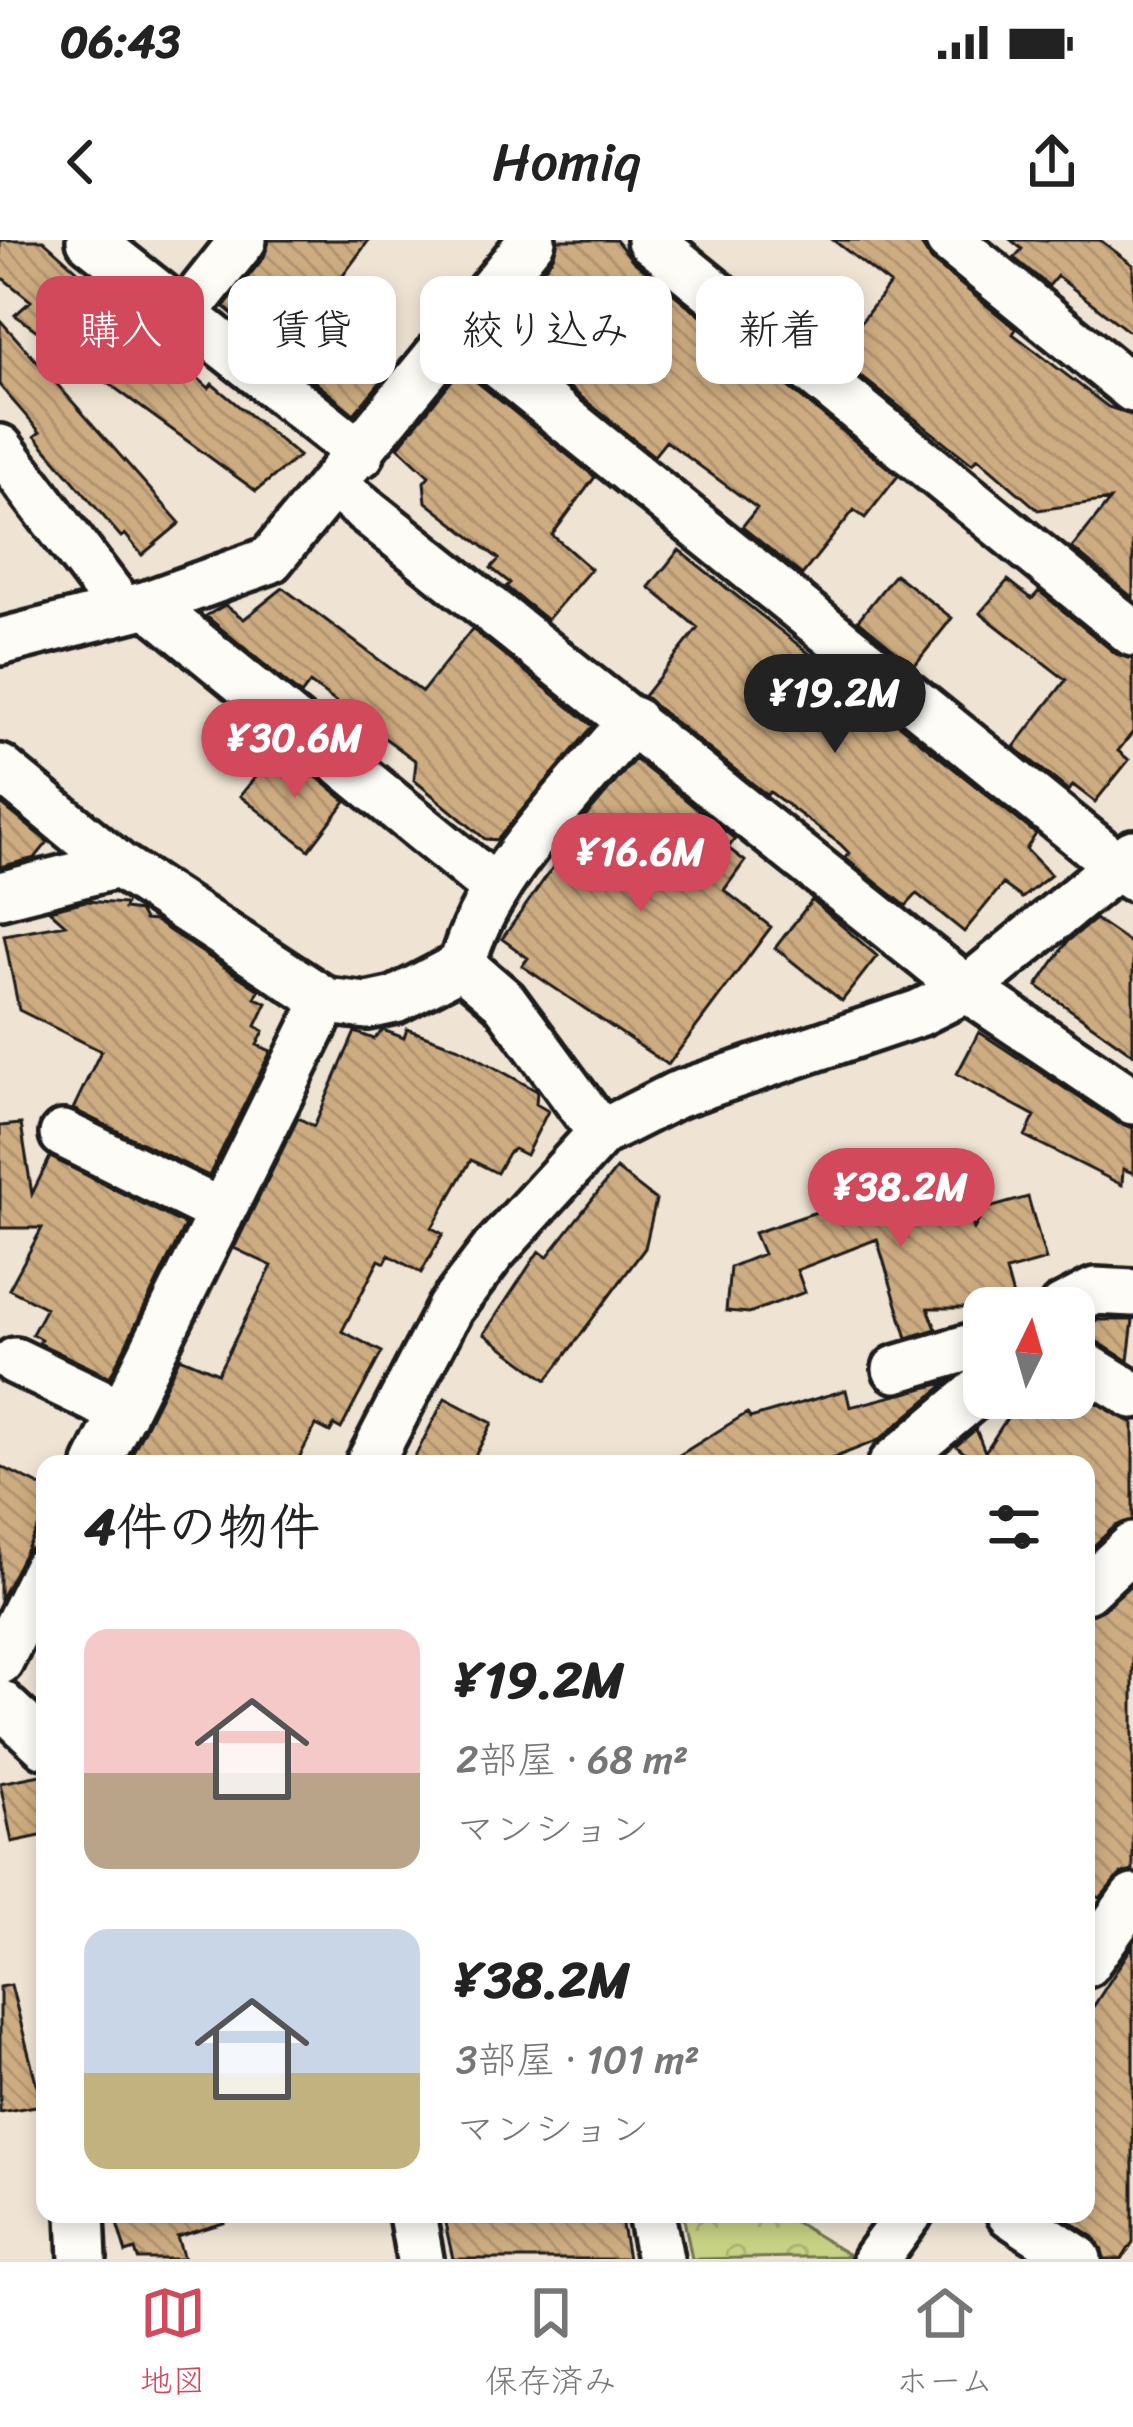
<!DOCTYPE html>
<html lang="ja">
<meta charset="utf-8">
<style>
:root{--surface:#fff;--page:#f6f6f6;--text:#222;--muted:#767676;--line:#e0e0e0;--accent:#d1495b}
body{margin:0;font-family:Sriracha,"Klee One",sans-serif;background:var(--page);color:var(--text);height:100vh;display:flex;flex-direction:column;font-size:45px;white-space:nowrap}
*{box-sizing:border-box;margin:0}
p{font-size:39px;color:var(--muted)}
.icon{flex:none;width:66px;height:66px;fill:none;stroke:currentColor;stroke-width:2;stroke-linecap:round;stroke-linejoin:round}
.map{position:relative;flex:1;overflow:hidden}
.side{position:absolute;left:36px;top:1215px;width:1059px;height:768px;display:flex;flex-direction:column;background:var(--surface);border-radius:24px;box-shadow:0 6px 18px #0003}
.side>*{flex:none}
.banner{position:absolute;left:36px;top:36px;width:1062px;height:108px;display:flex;gap:24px}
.needle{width:78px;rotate:5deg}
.tools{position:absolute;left:963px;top:1047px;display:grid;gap:24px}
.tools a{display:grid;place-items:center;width:132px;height:132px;border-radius:24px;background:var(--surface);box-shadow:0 6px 18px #0003;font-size:60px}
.price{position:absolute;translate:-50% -102px;padding:0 27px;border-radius:42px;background:var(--accent);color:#fff;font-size:39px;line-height:78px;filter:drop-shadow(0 3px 6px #0008)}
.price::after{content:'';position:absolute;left:50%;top:72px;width:36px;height:27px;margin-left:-18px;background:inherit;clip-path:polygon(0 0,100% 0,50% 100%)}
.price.selected{background:#222;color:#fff}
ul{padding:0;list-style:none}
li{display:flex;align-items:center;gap:36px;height:300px;padding:0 48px}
li span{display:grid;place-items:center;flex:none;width:336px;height:240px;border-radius:24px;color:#555}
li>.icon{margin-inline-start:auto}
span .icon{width:144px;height:144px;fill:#fffc;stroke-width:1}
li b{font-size:51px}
h2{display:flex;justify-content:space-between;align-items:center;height:144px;padding:0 48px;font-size:51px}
.chip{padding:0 42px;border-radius:24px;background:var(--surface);box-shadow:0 6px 18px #0003;font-size:42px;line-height:108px}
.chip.selected{background:var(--accent);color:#fff}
.status{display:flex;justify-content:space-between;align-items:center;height:84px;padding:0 60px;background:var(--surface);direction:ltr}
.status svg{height:33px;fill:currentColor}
header{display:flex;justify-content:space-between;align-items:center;height:156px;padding:0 48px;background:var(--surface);font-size:54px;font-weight:600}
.menu{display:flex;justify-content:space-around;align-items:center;height:168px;border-top:3px solid var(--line);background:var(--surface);font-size:33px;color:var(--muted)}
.menu a{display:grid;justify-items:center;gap:6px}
.menu .selected{color:var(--accent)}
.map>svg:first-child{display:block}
</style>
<div class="status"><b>06:43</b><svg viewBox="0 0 49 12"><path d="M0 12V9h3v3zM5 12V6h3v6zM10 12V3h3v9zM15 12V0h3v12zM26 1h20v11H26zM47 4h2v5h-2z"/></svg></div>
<header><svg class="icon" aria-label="back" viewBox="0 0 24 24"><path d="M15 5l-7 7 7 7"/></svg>Homiq<svg class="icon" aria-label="share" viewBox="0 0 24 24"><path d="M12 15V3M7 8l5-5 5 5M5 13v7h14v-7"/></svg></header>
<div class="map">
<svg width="1133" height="2019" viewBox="0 0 1133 2019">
<defs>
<pattern id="park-crowns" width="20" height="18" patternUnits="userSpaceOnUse" patternTransform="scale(3)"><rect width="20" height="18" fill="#c7d285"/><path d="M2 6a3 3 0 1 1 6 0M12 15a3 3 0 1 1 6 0" fill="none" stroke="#aab472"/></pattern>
<pattern id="building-back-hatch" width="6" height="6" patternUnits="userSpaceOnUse" patternTransform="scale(3)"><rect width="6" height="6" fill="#ceac81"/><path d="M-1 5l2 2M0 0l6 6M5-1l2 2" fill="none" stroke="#b0936f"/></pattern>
</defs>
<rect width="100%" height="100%" fill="#efe4d4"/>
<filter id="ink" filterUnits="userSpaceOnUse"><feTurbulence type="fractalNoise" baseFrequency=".00833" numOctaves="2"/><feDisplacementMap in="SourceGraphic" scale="24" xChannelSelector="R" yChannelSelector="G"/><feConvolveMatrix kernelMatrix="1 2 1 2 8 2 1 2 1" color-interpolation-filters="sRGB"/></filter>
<g filter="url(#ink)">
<path fill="url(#park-crowns)" stroke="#727750" stroke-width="3" d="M 683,1974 L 782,1974 L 851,2016 L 692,2019 Z"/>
<path fill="url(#building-back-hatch)" stroke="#1c1c1c" stroke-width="3" d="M 0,0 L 43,0 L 209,148 L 212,144 L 299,216 L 256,251 L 15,75 L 31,61 L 0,36 Z
M 269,0 L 369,0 L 320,67 L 377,109 L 365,125 L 383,139 L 354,174 L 224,67 L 264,17 Z
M 558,0 L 616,0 L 633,21 L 898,236 L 865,278 L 854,270 L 802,335 L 742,287 L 757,268 L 666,201 L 654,216 L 497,89 L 553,17 Z
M 833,0 L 918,0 L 932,21 L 1016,89 L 1013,94 L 1108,167 L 1133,175 L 1133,358 L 1072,308 L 1110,260 L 1038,270 L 978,218 L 972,224 L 835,116 L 890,44 Z
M 1011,0 L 1100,0 L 1133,25 L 1133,95 L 1057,36 L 1049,46 L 1014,18 L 1022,9 Z
M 0,80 L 180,283 L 142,315 L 125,294 L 121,297 L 35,196 L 40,192 L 0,146 Z
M 461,129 L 595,237 L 552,295 L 591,329 L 547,380 L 506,347 L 510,343 L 491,328 L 499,319 L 426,262 L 424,242 L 429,236 L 398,207 Z
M 679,310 L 1036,594 L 1026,609 L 1051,635 L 1022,658 L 1003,644 L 964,692 L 917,654 L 906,666 L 845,618 L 849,613 L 840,604 L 770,552 L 767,555 L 656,467 L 644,456 L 698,388 L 649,347 Z
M 895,334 L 952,378 L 914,426 L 858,380 Z
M 1008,340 L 1032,359 L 1039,351 L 1116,414 L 1133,419 L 1133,492 L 1118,511 L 1129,520 L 1095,562 L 1073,545 L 1069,551 L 1014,507 L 1066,440 L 980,373 Z
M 283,348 L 422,452 L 472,389 L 593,486 L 497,600 L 485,599 L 414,540 L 416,521 L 310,443 L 301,455 L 206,376 L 225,365 L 244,379 Z
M 291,516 L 346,561 L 309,610 L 240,556 L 265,525 L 278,535 Z
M 635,519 L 735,599 L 728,608 L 745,621 L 724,650 L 771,687 L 668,825 L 522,726 L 528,718 L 502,699 L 567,607 L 561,606 Z
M 0,563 L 48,602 L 35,618 L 0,627 Z
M 812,660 L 877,716 L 842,761 L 775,708 Z
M 86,661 L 125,664 L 124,669 L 139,671 L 144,680 L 155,681 L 259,750 L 255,758 L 267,763 L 256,786 L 264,791 L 257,805 L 271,811 L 209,936 L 73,869 L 101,811 L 19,770 L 4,695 L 65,684 L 49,670 Z
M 1095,679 L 1133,705 L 1133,814 L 1037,746 L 1068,701 Z
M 407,789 L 462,809 L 537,851 L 536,864 L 548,871 L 526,915 L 514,909 L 508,913 L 497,933 L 471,920 L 432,988 L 443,994 L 421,1033 L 389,1015 L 385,1023 L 379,1020 L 342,1091 L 382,1112 L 341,1189 L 334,1185 L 330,1192 L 316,1185 L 296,1224 L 127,1224 L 180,1117 L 218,1133 L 272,1026 L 234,1008 L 298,878 L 314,886 L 355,792 L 374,799 L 383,790 L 404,798 Z
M 979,792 L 1118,883 L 1133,888 L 1133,933 L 1123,929 L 1122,945 L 1025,896 L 1035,876 L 957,834 Z
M 21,884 L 32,954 L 50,917 L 185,985 L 110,1137 L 39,1103 L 41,1099 L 32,1094 L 46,1068 L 9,1049 L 42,988 L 0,988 L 0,886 Z
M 616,929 L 656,960 L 645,1008 L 547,1140 L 484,1094 L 539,1011 L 547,1017 Z
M 938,931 L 952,931 L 974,989 L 985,969 L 1028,957 L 1046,1020 L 1006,1031 L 1016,1068 L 928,1068 L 936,1089 L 907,1098 L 877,999 L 797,1030 L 805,1052 L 749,1073 L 726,1071 L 730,1027 L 763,1014 L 754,993 Z
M 1097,1080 L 1133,1080 L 1128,1121 L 1088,1096 Z
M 948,1142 L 879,1200 L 818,1224 L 665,1224 L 747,1173 L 750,1178 L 846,1150 L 850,1167 Z
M 1074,1151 L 1133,1183 L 1133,1280 L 1115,1286 L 1086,1313 L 1086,1224 L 977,1224 L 956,1206 L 976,1189 L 985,1212 L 1020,1158 L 1041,1158 L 1045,1172 L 1053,1158 L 1074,1158 Z
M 445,1158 L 492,1183 L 471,1224 L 411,1224 Z
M 0,1226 L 45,1248 L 45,1275 L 0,1360 Z
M 1133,1343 L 1133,1631 L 1121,1634 L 1100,1658 L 1086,1650 L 1086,1376 L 1103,1370 Z
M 45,1534 L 45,1595 L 12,1602 L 0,1543 Z
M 1133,1705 L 1133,2002 L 1122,2019 L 1105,2019 L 1094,1997 L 1060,1975 L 1086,1974 L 1086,1778 Z
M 11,1745 L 42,1865 L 0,1872 L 0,1747 Z
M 114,1974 L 223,1974 L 224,1983 L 177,1997 L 184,2019 L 138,2019 L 135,2010 L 126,2013 Z
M 443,1974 L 620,1974 L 628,2019 L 453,2019 Z"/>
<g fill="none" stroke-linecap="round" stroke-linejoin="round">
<g stroke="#1c1c1c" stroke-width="54">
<path id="minor" d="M 90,0 L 361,214
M 650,0 L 1133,393
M 949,0 L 1133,149
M 185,73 L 243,0
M 458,92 L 1133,638
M 0,208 L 121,368
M 334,245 L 967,749 L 1133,861
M 148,364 L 496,649
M 0,402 L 148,364 L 270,320 L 532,0
M 0,528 L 118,625 L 326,761 L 367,766 L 395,760 L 462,725 C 487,632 573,554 633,480
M 0,655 L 118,625
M 462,725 L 504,761 L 601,893
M 63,894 L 221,972
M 1062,1068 L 1095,1051 L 1133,1053
M 1074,1119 L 1133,1155
M 15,1121 L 123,1173
M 896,1129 L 984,1103
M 97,1224 L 326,761
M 369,1224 L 450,1068 L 494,1010 L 601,893 L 676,855 L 919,773 L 967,749 L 1133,613
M 892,1224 L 984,1147
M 1086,1350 L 1133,1306
M 0,1421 L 45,1330
M 0,1463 L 45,1505
M 1086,1724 L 1133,1658
M 81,1974 L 83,2019
M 412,1974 L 420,2019
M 651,1974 L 660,2019
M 1010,1974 L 1078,2019
M 876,2019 L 909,1974"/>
</g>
<use href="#minor" stroke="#fdfcf7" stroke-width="45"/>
</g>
</g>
</svg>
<div class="tools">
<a><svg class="needle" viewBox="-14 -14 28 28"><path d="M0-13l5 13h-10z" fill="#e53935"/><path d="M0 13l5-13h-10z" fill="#767676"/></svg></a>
</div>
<b class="price selected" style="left:835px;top:516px">¥19.2M</b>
<b class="price" style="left:295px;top:561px">¥30.6M</b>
<b class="price" style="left:641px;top:675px">¥16.6M</b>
<b class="price" style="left:901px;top:1010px">¥38.2M</b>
<div class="banner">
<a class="chip selected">購入</a>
<a class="chip">賃貸</a>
<a class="chip">絞り込み</a>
<a class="chip">新着</a>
</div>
<section class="side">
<h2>4件の物件<svg class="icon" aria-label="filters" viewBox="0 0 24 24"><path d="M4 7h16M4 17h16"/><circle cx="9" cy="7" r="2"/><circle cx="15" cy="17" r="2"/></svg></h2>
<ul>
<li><span style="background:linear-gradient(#f6c9c9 60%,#b9a48a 0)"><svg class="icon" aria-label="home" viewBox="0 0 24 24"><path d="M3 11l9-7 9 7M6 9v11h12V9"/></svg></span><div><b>¥19.2M</b><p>2部屋 · 68 m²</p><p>マンション</p></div></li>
<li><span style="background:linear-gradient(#c9d6e8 60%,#c2b280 0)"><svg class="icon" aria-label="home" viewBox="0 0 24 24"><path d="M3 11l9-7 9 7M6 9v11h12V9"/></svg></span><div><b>¥38.2M</b><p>3部屋 · 101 m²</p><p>マンション</p></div></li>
</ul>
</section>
</div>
<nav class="menu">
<a class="selected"><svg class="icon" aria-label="map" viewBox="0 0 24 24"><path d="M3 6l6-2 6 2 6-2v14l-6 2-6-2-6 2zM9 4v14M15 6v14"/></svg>地図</a>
<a><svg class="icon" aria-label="saved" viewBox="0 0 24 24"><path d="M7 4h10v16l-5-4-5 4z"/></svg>保存済み</a>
<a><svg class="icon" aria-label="home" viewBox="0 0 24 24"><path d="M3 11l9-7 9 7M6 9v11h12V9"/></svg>ホーム</a>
</nav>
